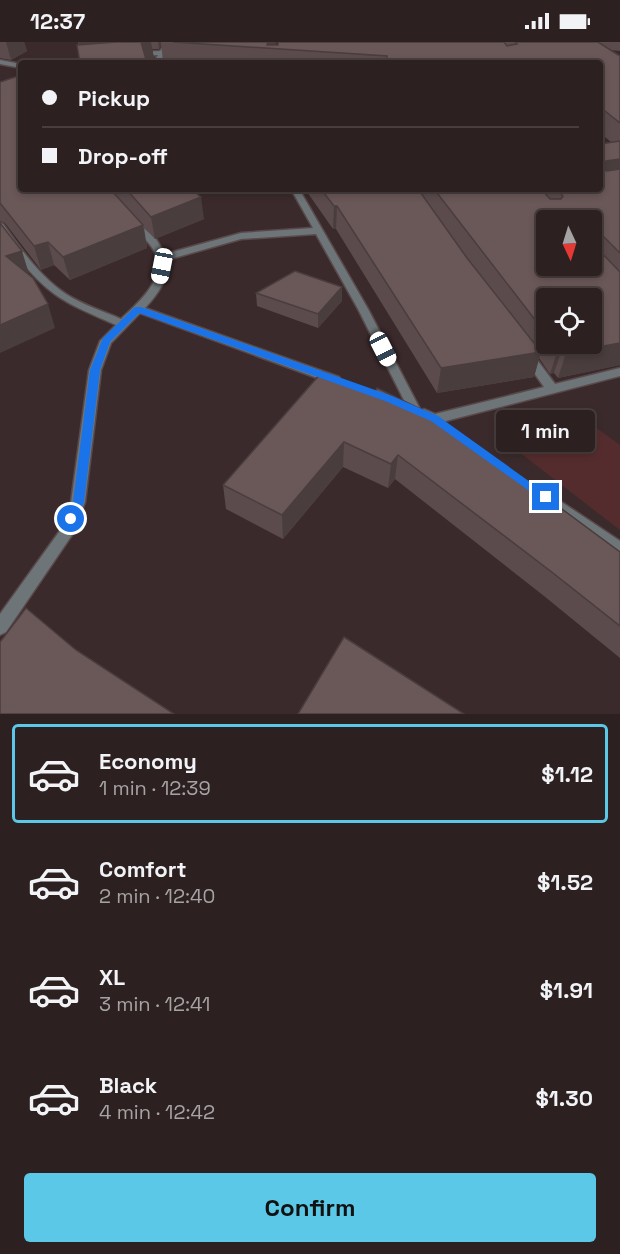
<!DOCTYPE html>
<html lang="en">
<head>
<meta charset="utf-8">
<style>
  :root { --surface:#2c2020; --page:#342829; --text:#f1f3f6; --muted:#a6a3a5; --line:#483e3e; --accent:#5ac8e6 }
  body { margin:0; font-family:"Space Grotesk",sans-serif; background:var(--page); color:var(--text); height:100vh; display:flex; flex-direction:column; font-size:22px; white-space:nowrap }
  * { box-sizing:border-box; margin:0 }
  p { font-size:20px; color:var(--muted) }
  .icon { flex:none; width:33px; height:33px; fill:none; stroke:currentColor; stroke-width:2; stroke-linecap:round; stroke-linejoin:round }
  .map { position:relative; height:672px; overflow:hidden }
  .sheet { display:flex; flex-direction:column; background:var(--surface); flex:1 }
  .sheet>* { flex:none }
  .top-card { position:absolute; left:18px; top:18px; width:585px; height:132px; border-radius:6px; box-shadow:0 3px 9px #0003,0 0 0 2px var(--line); display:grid; align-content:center; height:132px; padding:0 24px; background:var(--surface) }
  .needle { width:39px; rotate:176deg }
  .controls { position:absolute; left:536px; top:168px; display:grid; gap:12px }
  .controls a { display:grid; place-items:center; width:66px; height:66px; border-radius:6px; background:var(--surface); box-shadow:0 3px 9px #0003,0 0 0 2px var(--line); font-size:30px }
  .end { position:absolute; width:27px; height:27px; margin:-14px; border:8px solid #1a73e8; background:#fff; box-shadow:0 0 0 3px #fff }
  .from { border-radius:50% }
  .bubble { position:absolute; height:42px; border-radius:6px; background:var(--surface); box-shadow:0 3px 9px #0003,0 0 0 2px var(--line); font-size:20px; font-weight:600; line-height:42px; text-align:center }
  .car { position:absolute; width:18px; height:36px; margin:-18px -9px; border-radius:8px; box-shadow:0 0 4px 2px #0007; background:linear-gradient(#fff 24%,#345 0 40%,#fff 0 76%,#345 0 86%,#fff 0) }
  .top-card b { display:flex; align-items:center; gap:21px; height:57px; font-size:22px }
  .top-card b+b { border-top:2px solid var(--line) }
  .top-card i { width:15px; height:15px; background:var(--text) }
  ul { padding:10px 0 0; list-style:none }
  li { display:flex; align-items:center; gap:18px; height:99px; margin:0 12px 9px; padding:0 12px; border:3px solid transparent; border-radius:6px }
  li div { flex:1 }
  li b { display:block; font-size:22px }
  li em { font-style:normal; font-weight:600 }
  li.active { border-color:var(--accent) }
  li>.icon { width:54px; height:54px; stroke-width:1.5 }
  .primary-button { display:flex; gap:12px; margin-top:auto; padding:12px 24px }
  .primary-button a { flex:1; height:69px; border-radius:6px; background:var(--accent); color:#111; font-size:24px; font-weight:600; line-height:69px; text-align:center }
  .status { display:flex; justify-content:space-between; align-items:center; height:42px; padding:0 30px; background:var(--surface); direction:ltr }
  .status svg { height:16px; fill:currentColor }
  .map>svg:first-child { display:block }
  .green { fill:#552c2e }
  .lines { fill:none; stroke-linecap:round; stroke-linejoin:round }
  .minor-casing { stroke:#59494a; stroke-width:3 }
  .minor { fill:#6d7578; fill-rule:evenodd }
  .wall { fill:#5b4b4c; fill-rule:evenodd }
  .shaded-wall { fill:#4a3d3e }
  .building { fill:#6a5758; stroke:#4a3d3e; stroke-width:1.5; fill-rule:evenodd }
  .route { fill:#1a73e8 }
</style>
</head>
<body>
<div class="status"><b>12:37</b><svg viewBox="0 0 49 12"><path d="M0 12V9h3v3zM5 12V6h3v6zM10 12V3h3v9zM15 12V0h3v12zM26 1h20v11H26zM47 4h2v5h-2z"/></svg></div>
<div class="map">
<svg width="620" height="672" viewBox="0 0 620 672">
  <rect width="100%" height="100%" fill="#3b2a2b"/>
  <!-- green -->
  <path class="green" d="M574 370 620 403V488L519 410Z"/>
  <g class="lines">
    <!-- minor casing -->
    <g class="minor-casing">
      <g id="minor">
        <path d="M166 0H172L159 21H153L158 13 138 14 135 12 138 10 160 9Z"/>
        <path d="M94 15 97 17 96 18 68 21Z"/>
        <path d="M0 18 21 22V26L0 22Z"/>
        <path d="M291 147H299L368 267 420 367 418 370H410L358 267 316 192 241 197 167 218C169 237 158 252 145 266L339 335 341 338 335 342 331 341 140 271 111 301 101 328 85 460 72 493 6 590 0 593V572L59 490 71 460 89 328 100 299 116 283C66 261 47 254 14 210 7 200 0 193 0 181L3 182C21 207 40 235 66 252 83 263 103 269 121 277 139 260 168 236 154 209 149 199 138 191 131 184V180H137L156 197 165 212 241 191 313 186Z"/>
        <path d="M528 310 532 311 555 342 620 326V334L434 382 420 375 418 372 420 369 424 367 435 372 544 345 522 314Z"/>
        <path d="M542 447 620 499V513L537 457 535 453 537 449Z"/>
      </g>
    </g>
    <!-- minor -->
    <use href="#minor" class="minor"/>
  </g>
  <!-- wall -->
  <g class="wall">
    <path d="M0 0H24L27 9 11 18 0 16Z"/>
    <path d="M78 0H276L275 3H278V0H620V9L610 8 620 14V323L558 336 554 331 550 332 539 316 534 335 437 351 336 187H333L305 147H600V102L611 100 600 91V21H201L163 18 161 3 159 7H152L154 16 146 17 78 3ZM546 256 591 302H546Z"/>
    <path d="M0 40 21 147H191L204 177 155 197 144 185 147 206 70 238 54 223 41 228 5 181 0 179Z"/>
    <path d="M342 245V259L318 286 257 264 256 251Z"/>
    <path d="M322 330 620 510V616L544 554 395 437 388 446 343 425 283 497 226 467 223 443Z"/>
  </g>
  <!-- shaded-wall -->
  <g class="shaded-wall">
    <path d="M6 0H24L27 9 11 18Z"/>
    <path d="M78 0H110L112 10 81 16Z"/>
    <path d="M141 0H151L154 16 144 17Z"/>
    <path d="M158 0H161V3L159 7Z"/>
    <path d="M268 0H276L273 7 267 3Z"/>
    <path d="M620 117V137L600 128 602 123 606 119Z"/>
    <path d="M201 155 204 177 155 197 151 175Z"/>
    <path d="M334 164H337L336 187H333Z"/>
    <path d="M143 183 147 206 70 238 63 215Z"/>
    <path d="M48 200 54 223 41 228 34 204Z"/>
    <path d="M22 209 29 232 14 237 6 214Z"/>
    <path d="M342 245V259L318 286V272Z"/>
    <path d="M48 262 55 286 0 311V283Z"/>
    <path d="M620 301V323L558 336 566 311Z"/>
    <path d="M558 307H562L554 331 550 332Z"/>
    <path d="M541 310 534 335 437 351 441 326Z"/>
    <path d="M344 400 343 425 283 497 282 473Z"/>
    <path d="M398 413 395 437 388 446 391 422Z"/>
  </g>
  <!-- building -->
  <g class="building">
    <path d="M116 0H141L147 21H80L77 3Z"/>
    <path d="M173 0H268L267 3H278V0H504L507 4 517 2 515 0H598L620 14V81L600 65V21H387V14Z"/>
    <path d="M21 33V147H110L143 183 63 215 48 200 34 204 0 161V40Z"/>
    <path d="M620 99V117L606 119 602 123H600V102Z"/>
    <path d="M602 127 607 129 620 127V211L604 195 597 194 593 202 620 230V301L566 311 562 307H558L553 302H591V256H546V292L434 147H541L550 157H561L563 154 556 147H600V128ZM546 178H591V224H546Z"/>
    <path d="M126 147H191L201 155 151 175Z"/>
    <path d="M321 147H418L467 216 541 310 441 326 337 164H334Z"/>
    <path d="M0 181 22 209 6 214 33 236 48 262 0 283Z"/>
    <path d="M295 229 342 245 318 272 256 251Z"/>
    <path d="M322 330 375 350 377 346 439 376 620 510V584L553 531 398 413 391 422 344 400 282 473 223 443Z"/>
    <path d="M26 566 76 608 174 672H0V600Z"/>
    <path d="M344 595 464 672H298Z"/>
  </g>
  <!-- route -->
  <path class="route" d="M135 265H141L392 354 438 374 551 455 550 458H542L431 379 385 359 139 271 110 300 100 328 84 460 76 480H67L66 477 73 460 90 328 103 296Z"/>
</svg>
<div class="controls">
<a><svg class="needle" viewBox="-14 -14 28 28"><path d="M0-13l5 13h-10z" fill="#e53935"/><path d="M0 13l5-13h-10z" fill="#a6a3a5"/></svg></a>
<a><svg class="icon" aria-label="locate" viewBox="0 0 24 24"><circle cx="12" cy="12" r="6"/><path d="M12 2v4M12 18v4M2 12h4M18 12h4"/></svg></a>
</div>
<i class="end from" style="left:71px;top:477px"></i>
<i class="end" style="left:546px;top:455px"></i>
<div class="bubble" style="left:496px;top:368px;width:99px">1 min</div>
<i class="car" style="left:162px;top:224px;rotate:191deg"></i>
<i class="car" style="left:383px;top:307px;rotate:153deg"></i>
<div class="top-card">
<b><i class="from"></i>Pickup</b>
<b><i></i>Drop-off</b>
</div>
</div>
<section class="sheet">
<ul>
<li class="active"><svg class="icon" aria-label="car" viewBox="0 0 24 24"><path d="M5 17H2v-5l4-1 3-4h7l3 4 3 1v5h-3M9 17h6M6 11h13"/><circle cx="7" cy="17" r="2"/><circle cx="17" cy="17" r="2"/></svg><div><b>Economy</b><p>1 min · 12:39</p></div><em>$1.12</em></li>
<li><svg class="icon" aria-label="car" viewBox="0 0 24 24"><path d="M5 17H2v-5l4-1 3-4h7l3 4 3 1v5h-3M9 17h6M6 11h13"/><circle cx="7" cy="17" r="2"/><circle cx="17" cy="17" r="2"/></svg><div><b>Comfort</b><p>2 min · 12:40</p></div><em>$1.52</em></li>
<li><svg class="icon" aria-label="car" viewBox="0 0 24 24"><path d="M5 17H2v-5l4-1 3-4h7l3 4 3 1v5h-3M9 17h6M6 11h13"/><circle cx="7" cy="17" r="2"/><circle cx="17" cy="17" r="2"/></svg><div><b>XL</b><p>3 min · 12:41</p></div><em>$1.91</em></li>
<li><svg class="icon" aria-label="car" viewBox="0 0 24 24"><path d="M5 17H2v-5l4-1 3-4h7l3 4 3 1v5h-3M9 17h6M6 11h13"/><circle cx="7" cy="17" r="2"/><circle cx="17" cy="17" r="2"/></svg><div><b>Black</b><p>4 min · 12:42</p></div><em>$1.30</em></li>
</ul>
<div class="primary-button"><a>Confirm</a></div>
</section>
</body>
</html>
